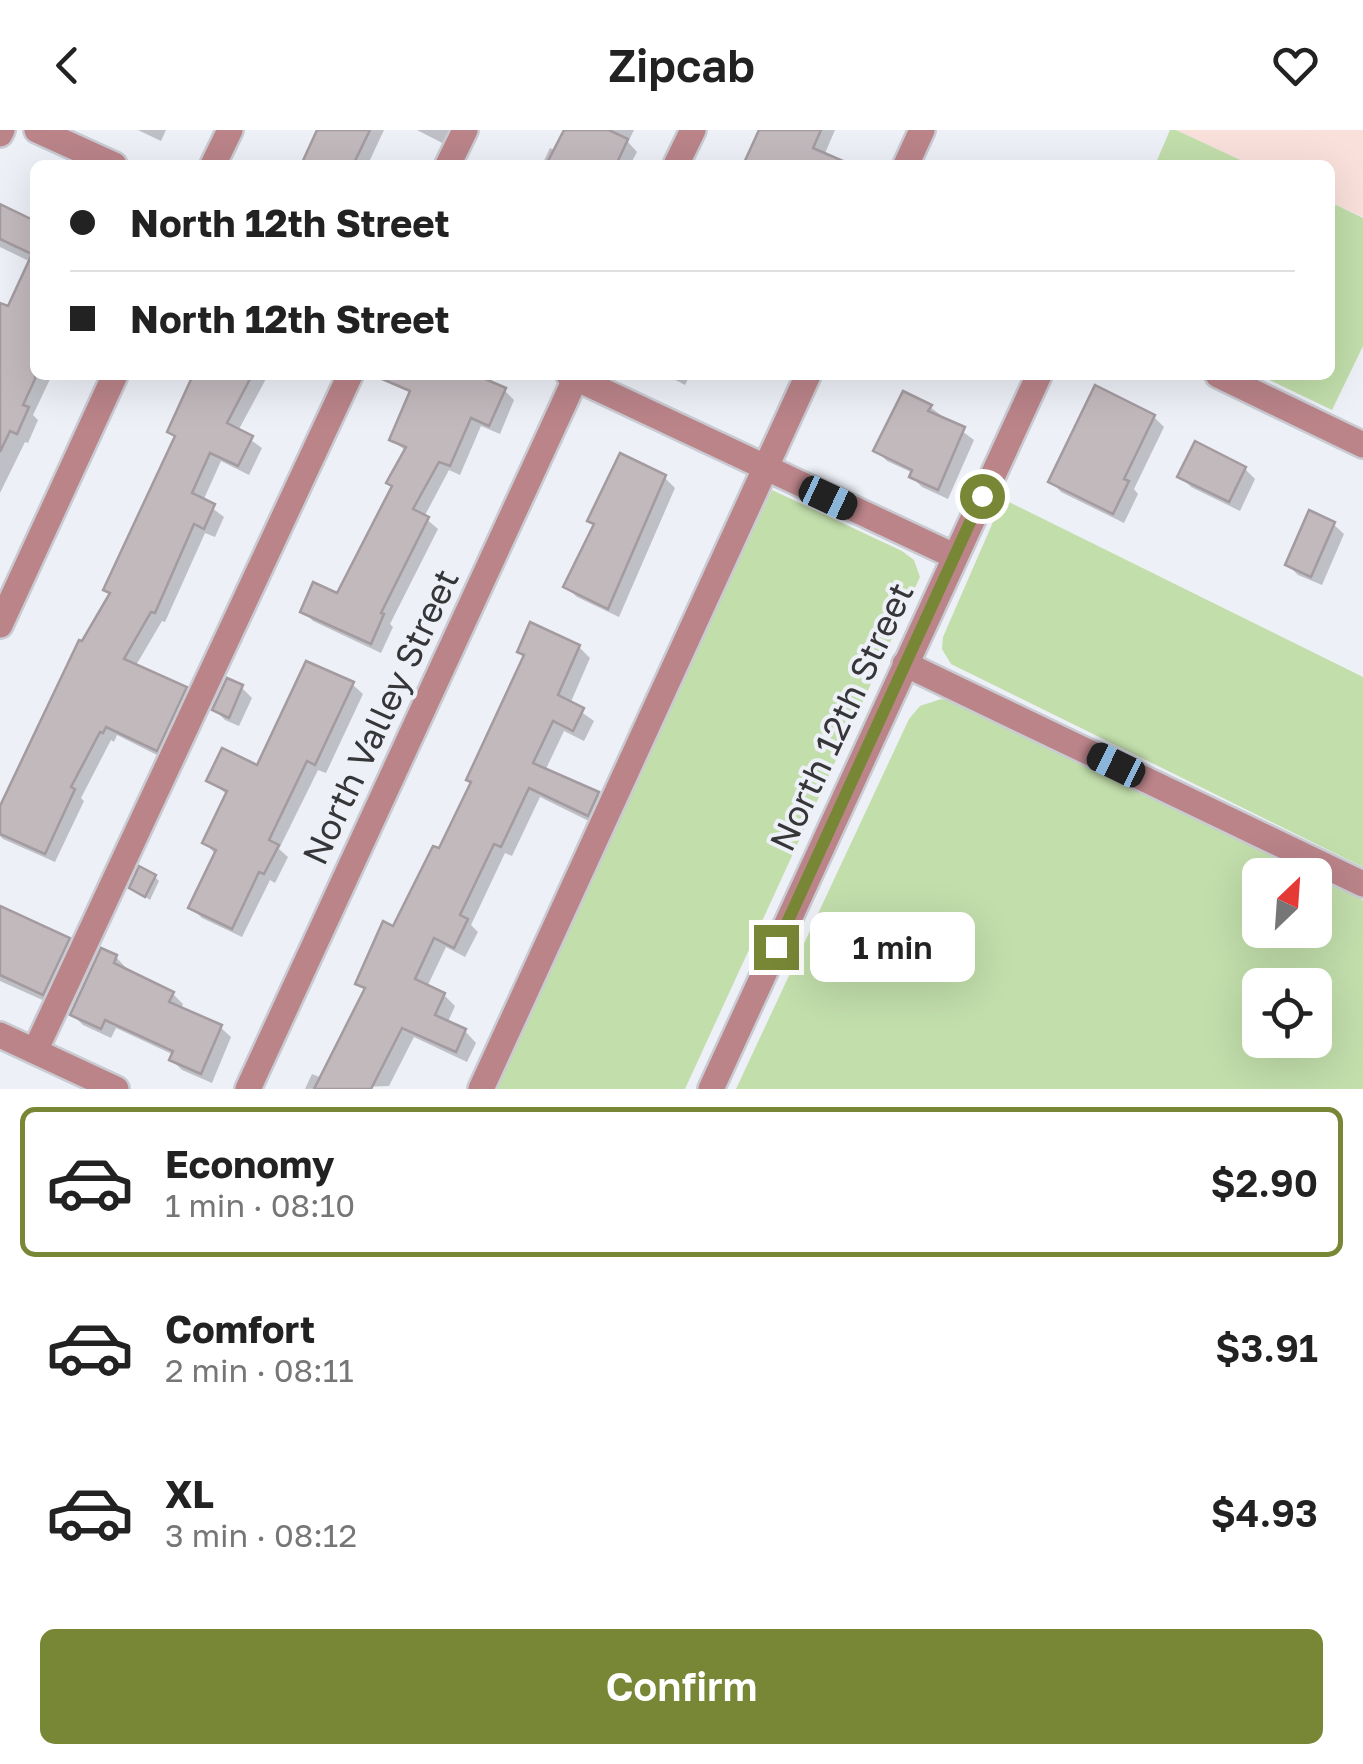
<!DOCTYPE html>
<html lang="en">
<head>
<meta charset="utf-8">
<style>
  :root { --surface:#fff; --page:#f2f2f2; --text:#222; --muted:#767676; --line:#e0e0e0; --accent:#788735 }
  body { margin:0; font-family:"Golos Text",sans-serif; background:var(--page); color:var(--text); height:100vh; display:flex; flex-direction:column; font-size:38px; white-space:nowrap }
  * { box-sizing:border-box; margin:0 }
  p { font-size:32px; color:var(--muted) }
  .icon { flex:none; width:55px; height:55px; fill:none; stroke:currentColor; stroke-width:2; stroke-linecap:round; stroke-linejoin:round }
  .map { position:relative; height:959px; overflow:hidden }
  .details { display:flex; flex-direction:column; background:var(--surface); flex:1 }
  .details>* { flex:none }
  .banner { position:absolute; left:30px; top:30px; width:1305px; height:220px; border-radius:15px; box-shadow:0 10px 40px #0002; display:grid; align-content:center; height:220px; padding:0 40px; background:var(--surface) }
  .needle { width:65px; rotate:25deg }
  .controls { position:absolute; left:1242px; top:728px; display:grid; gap:20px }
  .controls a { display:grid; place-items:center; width:90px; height:90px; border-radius:15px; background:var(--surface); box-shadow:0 10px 40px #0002; font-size:50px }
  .end { position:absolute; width:45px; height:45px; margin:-22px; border:12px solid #788735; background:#fff; box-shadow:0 0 0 5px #fff }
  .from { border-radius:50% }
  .bubble { position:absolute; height:70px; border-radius:15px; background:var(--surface); box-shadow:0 10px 40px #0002; font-size:32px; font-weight:600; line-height:70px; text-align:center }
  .car { position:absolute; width:30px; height:60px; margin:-30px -15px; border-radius:12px; box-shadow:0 0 8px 2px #0007; background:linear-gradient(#222 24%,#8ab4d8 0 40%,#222 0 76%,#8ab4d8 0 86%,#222 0) }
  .banner b { display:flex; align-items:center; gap:35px; height:95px; font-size:38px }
  .banner b+b { border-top:2px solid var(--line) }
  .banner i { width:25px; height:25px; background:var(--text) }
  ul { padding:18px 0 0; list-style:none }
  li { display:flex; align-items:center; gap:30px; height:150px; margin:0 20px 15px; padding:0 20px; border:5px solid transparent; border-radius:15px }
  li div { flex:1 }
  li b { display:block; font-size:38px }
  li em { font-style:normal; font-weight:600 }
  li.selected { border-color:var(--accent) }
  li>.icon { width:90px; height:90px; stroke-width:1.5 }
  .primary-button { display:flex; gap:20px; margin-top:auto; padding:20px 40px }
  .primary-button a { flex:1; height:115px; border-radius:15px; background:var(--accent); color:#fff; font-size:40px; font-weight:600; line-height:115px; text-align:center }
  header { display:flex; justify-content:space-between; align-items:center; height:130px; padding:0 40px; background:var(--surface); font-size:45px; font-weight:600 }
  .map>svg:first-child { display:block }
  .education { fill:#fae0db }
  .green { fill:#c2deab; fill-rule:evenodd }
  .shadow { fill:#0003 }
  .building { fill:#c2b9bd; stroke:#a39b9f; stroke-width:2.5 }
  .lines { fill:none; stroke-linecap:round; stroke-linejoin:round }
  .minor-casing { stroke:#c9cbd2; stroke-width:30 }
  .minor { stroke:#ba8489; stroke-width:25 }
  .route { stroke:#788735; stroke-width:12 }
  .labels { text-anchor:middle; stroke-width:8; stroke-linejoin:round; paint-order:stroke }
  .street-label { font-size:35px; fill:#363639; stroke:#eef0f8 }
</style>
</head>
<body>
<header><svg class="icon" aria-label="back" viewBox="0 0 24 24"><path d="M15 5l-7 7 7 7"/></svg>Zipcab<svg class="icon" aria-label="heart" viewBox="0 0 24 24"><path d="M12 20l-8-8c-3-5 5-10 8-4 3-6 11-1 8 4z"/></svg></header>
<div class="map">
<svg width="1363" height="959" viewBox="0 0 1363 959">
  <rect width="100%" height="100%" fill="#eef0f8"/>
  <!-- education -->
  <path class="education" d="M1176 0H1363V87L1330 72V35H1251Z"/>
  <!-- green -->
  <g class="green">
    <path d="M1170 0H1176L1251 35H1155Z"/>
    <path d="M1330 72 1363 88V216L1332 280 1259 245H1330Z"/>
    <path d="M772 360 902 421 914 430 920 447 685 959H491Z"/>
    <path d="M1003 369 1363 547V737L951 534 942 519 943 507Z"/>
    <path d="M941 569 967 574 1312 745H1260V800H1315V746L1363 770V959H736L909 589 920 576ZM1260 855H1315V910H1260Z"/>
  </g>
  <!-- shadow -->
  <g class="shadow">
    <path d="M138 0H166L161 11Z"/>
    <path d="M320 0H384L369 32 372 35H305Z"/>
    <path d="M417 0H458L450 17Z"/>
    <path d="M567 0H634L628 12 637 22 630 35H542L550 18 556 21Z"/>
    <path d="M762 0H835L823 28 827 35H746Z"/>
    <path d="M0 77 35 94V245H52L33 285 38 290 28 313 25 312 0 363V181L10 178 31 132 0 117Z"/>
    <path d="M197 245H268L238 301 262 318 249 345 221 331 203 371 224 387 215 407 205 403 165 492 162 491 135 537 185 559 195 570 167 630 117 605 114 612 111 610 81 668 84 671 55 732 3 709 0 706V683L83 515 112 465 106 460 177 308Z"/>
    <path d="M425 245H470L504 260 514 270 500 304 481 296 460 345 449 340 424 387 438 399 390 494 393 497 381 523 313 491 303 481 339 466 394 358 406 321 392 310Z"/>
    <path d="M666 245H690L685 255Z"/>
    <path d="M930 277 974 310 948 369 922 357 912 347 913 343 887 331 876 320Z"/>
    <path d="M1154 287 1164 297 1134 359 1138 364 1124 393 1061 362 1051 351Z"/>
    <path d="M1245 339 1255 349 1240 381 1191 357 1180 346Z"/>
    <path d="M664 347 675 358 619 487 577 467 566 457 595 396 590 390Z"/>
    <path d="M1333 394 1344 404 1322 455 1298 445 1288 435Z"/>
    <path d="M579 517 590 528 570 574 594 591 584 611 564 601 545 641 598 664 609 675 599 696 540 667 512 726 505 723 471 795 478 802 465 827 446 817 427 857 444 865 455 876 447 894 465 901 476 913 467 932 414 907 389 956 305 959 312 944 322 948 366 861 358 853 440 722 473 653 525 527 520 522Z"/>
    <path d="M352 554 363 564 326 643 318 640 279 719 288 727 275 753 270 750 242 807 202 788 191 777 216 725 205 713 228 665 209 651 258 638Z"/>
    <path d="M241 557 252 568 239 596 225 590 215 580Z"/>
    <path d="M155 747 159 751 150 770 132 758Z"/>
    <path d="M0 779 69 810 81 822 56 876 0 851Z"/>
    <path d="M116 827 126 838 125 841 173 864 183 874 181 879 220 897 231 907 212 953 182 940 172 930 174 925 116 898 111 908 83 895 73 885Z"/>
  </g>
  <!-- building -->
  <g class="building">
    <path d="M317 0H370L353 35H301Z"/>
    <path d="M564 0H609L628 9 616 35H546Z"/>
    <path d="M759 0H821L813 18 852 35H743Z"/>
    <path d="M0 74 35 91V249L23 275 29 277 17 304 10 301 0 322V173L8 176 32 124 0 109Z"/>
    <path d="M193 245H252L227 293 253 306 238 336 210 323 192 363 215 374 204 399 194 394 155 483 151 482 124 529 187 557 157 621 106 597 103 603 100 602 71 657 75 659 45 724 0 704V676L79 510 82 511 110 463 103 460 175 306 167 302Z"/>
    <path d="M373 245H476L506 258 489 296 471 288 450 336 439 332 413 379 429 387 381 483 384 484 371 514 300 482 313 452 337 463 392 356 386 353 406 317 389 310 410 261Z"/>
    <path d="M1095 255 1155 285 1124 349 1129 351 1113 384 1048 352Z"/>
    <path d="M903 261 932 275 928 281 965 297 938 360 909 347 912 340 873 321Z"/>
    <path d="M1195 311 1246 337 1229 372 1177 347Z"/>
    <path d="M620 323 666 345 608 479 563 457 594 394 587 391Z"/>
    <path d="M1309 380 1335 392 1311 447 1285 435Z"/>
    <path d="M530 492 580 515 558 565 584 578 573 601 553 591 533 633 599 662 588 686 529 658 501 717 494 714 460 785 468 789 454 818 434 808 415 849 445 863 435 885 466 899 456 922 402 898 371 959H314L365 858 355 854 383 791 393 796 433 716 439 718 471 652 466 650 524 525 517 522Z"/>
    <path d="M306 531 354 552 315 635 307 631 269 710 279 715 264 744 259 742 232 799 188 778 216 720 202 713 227 661 206 651 222 618 257 635Z"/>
    <path d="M227 548 243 555 229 588 212 580Z"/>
    <path d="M139 736 156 745 145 767 129 758Z"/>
    <path d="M0 776 70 808 43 865 0 845Z"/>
    <path d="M101 818 117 825 114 833 174 862 169 872 222 895 201 944 169 930 173 921 105 890 101 899 70 885Z"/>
  </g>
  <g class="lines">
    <!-- minor casing -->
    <g class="minor-casing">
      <g id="minor">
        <path d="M37 0 114 35"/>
        <path d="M0 4 2 0"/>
        <path d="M213 35 230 0"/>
        <path d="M448 35 465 0"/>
        <path d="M676 35 693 0"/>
        <path d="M906 35 922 0"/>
        <path d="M569 245 954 426"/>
        <path d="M1218 245 1363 315"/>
        <path d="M0 495 115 245"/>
        <path d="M905 534 1363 754"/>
        <path d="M0 905 116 959"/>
        <path d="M35 921 350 245"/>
        <path d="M248 959 577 245"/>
        <path d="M481 959 808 245"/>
        <path d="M711 959 1039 245"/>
      </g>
    </g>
    <!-- minor -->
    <use href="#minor" class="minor"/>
  </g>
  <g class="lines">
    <!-- route -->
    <path class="route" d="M776 817 982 366"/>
  </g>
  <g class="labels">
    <!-- street labels -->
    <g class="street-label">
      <text transform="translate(381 587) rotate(-65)" y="12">North Valley Street</text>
      <text transform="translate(842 587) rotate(-65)" y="12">North 12th Street</text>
    </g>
  </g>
</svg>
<div class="controls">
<a><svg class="needle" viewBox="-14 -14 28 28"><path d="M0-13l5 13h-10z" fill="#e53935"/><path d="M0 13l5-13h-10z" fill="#767676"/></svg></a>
<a><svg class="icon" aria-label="locate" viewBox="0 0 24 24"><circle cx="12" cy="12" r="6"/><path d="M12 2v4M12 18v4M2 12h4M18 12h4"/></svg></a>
</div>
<i class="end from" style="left:982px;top:366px"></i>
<i class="end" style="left:776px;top:817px"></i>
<div class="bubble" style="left:810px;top:782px;width:165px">1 min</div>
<i class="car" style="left:828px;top:368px;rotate:115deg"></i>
<i class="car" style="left:1116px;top:635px;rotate:296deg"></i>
<div class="banner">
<b><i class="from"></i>North 12th Street</b>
<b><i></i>North 12th Street</b>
</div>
</div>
<section class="details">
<ul>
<li class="selected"><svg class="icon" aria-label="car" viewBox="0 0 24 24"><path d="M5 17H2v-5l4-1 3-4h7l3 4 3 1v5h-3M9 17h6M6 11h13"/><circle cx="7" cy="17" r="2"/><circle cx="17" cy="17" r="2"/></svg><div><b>Economy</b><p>1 min · 08:10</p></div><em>$2.90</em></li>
<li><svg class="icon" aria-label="car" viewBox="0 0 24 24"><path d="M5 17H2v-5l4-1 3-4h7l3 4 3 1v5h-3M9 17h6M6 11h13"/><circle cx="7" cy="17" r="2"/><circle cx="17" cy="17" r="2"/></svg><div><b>Comfort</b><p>2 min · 08:11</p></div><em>$3.91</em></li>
<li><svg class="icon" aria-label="car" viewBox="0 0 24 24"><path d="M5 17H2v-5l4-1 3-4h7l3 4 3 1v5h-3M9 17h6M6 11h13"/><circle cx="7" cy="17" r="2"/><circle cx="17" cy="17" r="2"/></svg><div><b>XL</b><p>3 min · 08:12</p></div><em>$4.93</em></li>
</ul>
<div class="primary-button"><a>Confirm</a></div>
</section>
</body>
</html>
